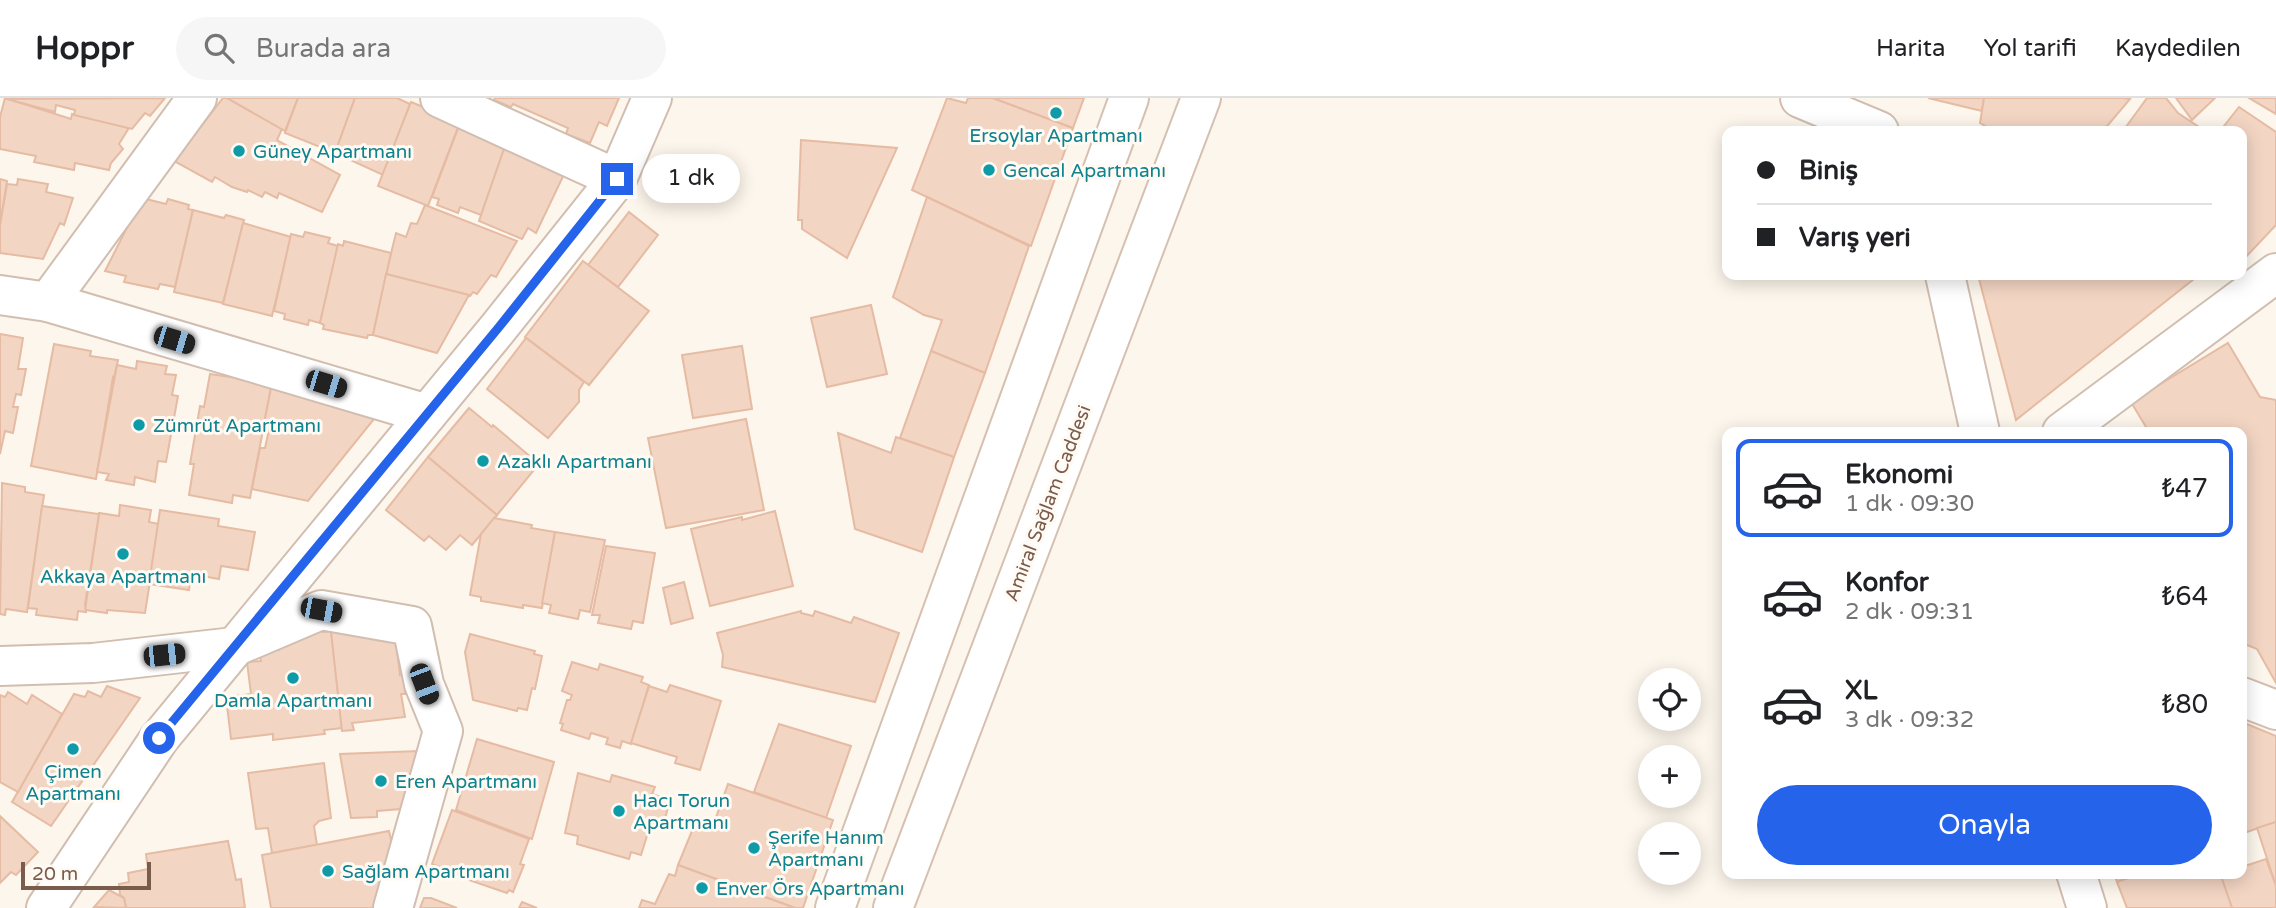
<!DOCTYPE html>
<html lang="tr">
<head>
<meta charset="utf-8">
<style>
  :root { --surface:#fff; --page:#f6f6f6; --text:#202124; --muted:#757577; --line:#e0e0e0; --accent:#2563eb }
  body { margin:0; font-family:"Varela Round",sans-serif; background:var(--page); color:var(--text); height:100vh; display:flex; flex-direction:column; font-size:26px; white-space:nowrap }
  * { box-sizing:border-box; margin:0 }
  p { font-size:23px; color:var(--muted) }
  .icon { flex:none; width:38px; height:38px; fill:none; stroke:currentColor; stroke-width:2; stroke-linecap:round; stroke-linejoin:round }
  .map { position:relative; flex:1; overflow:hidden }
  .side { position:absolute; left:1722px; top:329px; width:525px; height:452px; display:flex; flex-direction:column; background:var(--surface); border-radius:14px; box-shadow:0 4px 18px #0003 }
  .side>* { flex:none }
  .top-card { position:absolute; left:1722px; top:28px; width:525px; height:154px; border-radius:14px; box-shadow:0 4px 18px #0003; display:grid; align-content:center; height:154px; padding:0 35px; background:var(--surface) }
  .buttons { position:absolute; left:1638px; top:570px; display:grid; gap:14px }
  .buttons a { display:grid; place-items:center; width:63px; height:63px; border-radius:50%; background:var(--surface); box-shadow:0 4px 18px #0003; font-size:35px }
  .scale { position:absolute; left:21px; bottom:18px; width:130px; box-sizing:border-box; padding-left:7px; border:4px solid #7a5c4d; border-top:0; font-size:19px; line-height:24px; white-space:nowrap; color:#7a5c4d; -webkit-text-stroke:5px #fffaf3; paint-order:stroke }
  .end { position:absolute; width:32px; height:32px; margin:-16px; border:9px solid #2563eb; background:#fff; box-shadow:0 0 0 4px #fff }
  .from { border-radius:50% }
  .bubble { position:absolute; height:49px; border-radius:24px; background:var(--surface); box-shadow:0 4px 18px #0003; font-size:23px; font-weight:600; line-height:49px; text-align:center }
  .car { position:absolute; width:21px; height:42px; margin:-21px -10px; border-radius:9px; box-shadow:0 0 5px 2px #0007; background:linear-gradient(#222 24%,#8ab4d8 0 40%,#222 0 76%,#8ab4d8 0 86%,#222 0) }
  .top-card b { display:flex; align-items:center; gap:24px; height:66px; font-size:26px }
  .top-card b+b { border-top:2px solid var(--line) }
  .top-card i { width:18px; height:18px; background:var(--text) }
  ul { padding:12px 0 0; list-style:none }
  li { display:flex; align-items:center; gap:21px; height:98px; margin:0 14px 10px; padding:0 21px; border:4px solid transparent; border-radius:14px }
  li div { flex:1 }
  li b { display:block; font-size:26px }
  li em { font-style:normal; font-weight:600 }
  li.current { border-color:var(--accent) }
  li>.icon { width:63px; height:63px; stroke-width:1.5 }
  .primary-button { display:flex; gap:14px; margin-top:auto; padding:14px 35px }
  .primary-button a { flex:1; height:80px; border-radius:42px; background:var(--accent); color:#fff; font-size:28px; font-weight:600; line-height:80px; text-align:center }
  header { display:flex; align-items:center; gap:42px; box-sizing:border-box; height:98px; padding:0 35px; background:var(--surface); border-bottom:2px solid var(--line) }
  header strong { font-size:33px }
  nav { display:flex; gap:38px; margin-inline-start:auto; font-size:24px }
  .search { width:490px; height:63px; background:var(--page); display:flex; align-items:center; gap:18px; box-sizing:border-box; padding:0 24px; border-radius:38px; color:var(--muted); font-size:26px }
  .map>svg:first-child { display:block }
  .building { fill:#f3d5c3; stroke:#e6bba3; stroke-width:2 }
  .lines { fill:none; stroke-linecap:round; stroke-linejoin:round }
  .minor-casing { stroke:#d1beb0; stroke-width:42 }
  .secondary-casing { stroke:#d6c0b0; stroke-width:42 }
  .minor { stroke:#fff; stroke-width:38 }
  .secondary { stroke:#fff; stroke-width:38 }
  .route { stroke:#2563eb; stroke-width:9 }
  .culture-dot { fill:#0f9aa8; stroke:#fffaf3; stroke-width:2.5 }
  .labels { text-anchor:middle; stroke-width:6; stroke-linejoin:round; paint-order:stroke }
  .culture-label { font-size:19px; fill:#0d838f; stroke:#fffaf3; text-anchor:start }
  .street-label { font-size:19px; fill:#7a5c4d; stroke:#fffaf3 }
</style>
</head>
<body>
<header>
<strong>Hoppr</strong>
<div class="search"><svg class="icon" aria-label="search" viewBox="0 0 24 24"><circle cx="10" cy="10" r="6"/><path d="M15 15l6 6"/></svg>Burada ara</div>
<nav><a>Harita</a><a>Yol tarifi</a><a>Kaydedilen</a></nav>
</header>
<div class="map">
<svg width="2276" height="810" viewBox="0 0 2276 810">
  <rect width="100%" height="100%" fill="#fdf6ec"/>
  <!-- building -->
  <g class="building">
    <path d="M5 0 71 21 72 16 129 30 119 46 123 51 111 65 109 72 75 65 74 72 34 64 36 58 0 51V19Z"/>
    <path d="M165 0 150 18 145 15 132 31 74 17 75 12 56 7 55 14 7 1Z"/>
    <path d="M223 0H227L282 31 277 42 340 77 322 114 279 95 277 100 265 94 262 99 248 92 247 94 232 89 215 79 212 84 174 63Z"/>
    <path d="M227 0H298L285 33Z"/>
    <path d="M298 0H355L335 55 285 35Z"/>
    <path d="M355 0H397L410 6 383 77 335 55Z"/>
    <path d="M495 0H619L607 28 599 24 590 45 566 36 568 30 513 6 511 9 494 2Z"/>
    <path d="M947 0 966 5 968 0H993L1073 30 1031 148 912 92Z"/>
    <path d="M993 0H1084L1073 30Z"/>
    <path d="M1928 0H1984L1982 13Z"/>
    <path d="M1984 0H2123L2130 1 2103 33H1994L1980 25Z"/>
    <path d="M2147 0H2166L2178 15 2205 33H2123Z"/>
    <path d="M2176 0H2215L2192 22Z"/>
    <path d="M2249 0H2276V16Z"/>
    <path d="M411 4 460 24 428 108 378 88Z"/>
    <path d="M2239 9 2276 34V127L2242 163V33H2220Z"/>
    <path d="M459 28 506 46 481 117 460 109 458 115 437 107 439 101 432 99Z"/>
    <path d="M801 42 897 50 847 160 802 131V122H798Z"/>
    <path d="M505 48 569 66 536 135 528 130 522 141 479 123Z"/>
    <path d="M0 81 7 83 0 127Z"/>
    <path d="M18 81 48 86 46 94 73 100 64 127 60 125 43 161 0 155V127L7 86 17 87Z"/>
    <path d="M927 99 1029 148 985 275 931 253 942 222 924 217 893 199Z"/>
    <path d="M142 100 166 106 168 101 189 107 188 111 193 112 175 189 160 186 158 191 124 184 126 178 105 173Z"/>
    <path d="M425 107 517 143 496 179 491 177 477 196 473 194 470 198 386 176 396 135 406 139 411 125 417 126Z"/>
    <path d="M193 112 224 120 226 117 244 122 223 205 174 194Z"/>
    <path d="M629 114 658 137 618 189 588 167Z"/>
    <path d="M243 125 291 139 272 218 223 206Z"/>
    <path d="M305 134 330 140 328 145 338 148 320 225 309 222 308 227 284 221 285 216 274 213 291 136 303 139Z"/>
    <path d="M344 143 391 155 373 237H368L367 240 323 231 324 227 320 225 338 146 343 148Z"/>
    <path d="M583 163 649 213 589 287 525 239Z"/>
    <path d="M386 176 469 197 437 255 373 237Z"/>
    <path d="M1978 177H2199L2016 322Z"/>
    <path d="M871 207 887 276 827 289 811 220Z"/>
    <path d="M0 236 23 240 18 271H26L21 297 16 296 13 309H18L13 335 5 333 0 356Z"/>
    <path d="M526 240 584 284 579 292V304L548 340 487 291Z"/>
    <path d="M2228 245 2260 299 2276 302V585L2257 551 2242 545V334H2149L2131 304Z"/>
    <path d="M54 246 91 253 90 258 118 262 114 280 113 279 96 381 31 368Z"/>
    <path d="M742 248 752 311 693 320 682 257Z"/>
    <path d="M931 253 985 275 954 359 900 340Z"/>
    <path d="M137 263 167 268 165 276 176 277 172 297 178 298 166 364 158 363 155 384 135 379 134 387 106 382 109 376 97 374 117 267 136 271Z"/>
    <path d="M210 276 272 285 250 400 233 397 232 405 189 397 194 366H190L200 308 204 309Z"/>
    <path d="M272 285 378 316 308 403 252 391 260 350H265L269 332 263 330Z"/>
    <path d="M469 310 492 329 493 327 539 366 497 417 428 359Z"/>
    <path d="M746 321 764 412 666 430 648 340Z"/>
    <path d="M838 335 891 355 896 339 954 359 922 454 855 431Z"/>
    <path d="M428 359 497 417 472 447 460 437 446 452 429 438 424 443 386 412Z"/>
    <path d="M2 385 25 389V394L44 397 27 514 6 511 5 517 0 516Z"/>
    <path d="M120 407 151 412 149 424 159 426 145 515 107 512V515L85 512 99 415 119 418Z"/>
    <path d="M42 408 99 416 85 507 86 514 78 513 77 522 36 517 37 511 28 510Z"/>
    <path d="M160 412 219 421 218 428 255 434 248 472 221 468 219 481 191 476 189 492 149 486Z"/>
    <path d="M775 413 793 488 710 508 691 431 742 419V422Z"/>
    <path d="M494 420 532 427 531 430 555 434 542 510 523 507V510L481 503V499L470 497 481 436Z"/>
    <path d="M555 434 605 442 590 514 580 512 578 521 549 515 551 507 542 505Z"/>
    <path d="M606 448 655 455 643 525 633 523 631 531 598 525 600 517H592Z"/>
    <path d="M684 484 693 520 671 526 663 490Z"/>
    <path d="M801 513V515L813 518 815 513 851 525 854 519 899 535 875 604 722 569 723 557 717 535Z"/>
    <path d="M322 529 323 534 331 533 342 630 324 632 325 636 273 642V636L231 641 226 599 251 596 247 564 261 563 259 553 279 552 278 538Z"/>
    <path d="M331 533 396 544 400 577 404 576 405 596H401L405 619 352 625 354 632 342 633Z"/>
    <path d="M470 536 535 553 534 556 542 558 535 591 532 590 527 612 518 610 517 613 473 602 465 554Z"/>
    <path d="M572 564 598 572 600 566 643 579 641 584 649 587 631 646 622 643 620 650 606 646 608 640 591 635 589 641 561 632 563 626 560 625 567 602H570L572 597 562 593Z"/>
    <path d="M670 587 721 603 700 672 675 665 677 659 631 645 649 588 667 594Z"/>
    <path d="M107 588 140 600 51 728 12 704 74 596 85 599 88 593 101 599Z"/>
    <path d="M8 594 27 606 32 597 62 616 18 694 0 684V597L5 599Z"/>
    <path d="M2242 624 2276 638V724L2244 735 2242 733Z"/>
    <path d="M779 626 851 648 826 720 754 694Z"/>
    <path d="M477 641 554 664 532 741 456 712Z"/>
    <path d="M419 653 414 710 377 713V719L351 720 340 656Z"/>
    <path d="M324 665 331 720 319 723 314 728 317 747 272 755 268 730 256 731 248 675Z"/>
    <path d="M578 675 610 684 612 677 655 689 652 696 670 702 663 728 651 725 641 757 631 754 629 761 577 746 578 738 565 735Z"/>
    <path d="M728 686 833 722 803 810H795L678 767 694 728 711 733Z"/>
    <path d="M452 712 529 741 520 766 524 767 513 794 509 792 507 795 463 780 464 778 432 766Z"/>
    <path d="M0 718 38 754 16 777 11 774 0 785Z"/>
    <path d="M2276 724V788L2257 730Z"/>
    <path d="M389 733 398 771 380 810H271L262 757Z"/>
    <path d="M228 743 236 782 241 781 245 810H126L124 800 120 797 119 786 129 784 128 775 148 771 146 756Z"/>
    <path d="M2266 761 2276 788V810H2232L2220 777 2242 775V769Z"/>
    <path d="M678 767 795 810H639L642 802 655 806 669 776 675 778Z"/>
    <path d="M2114 775H2142L2117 784Z"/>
    <path d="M2142 775H2220L2232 810H2127L2117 784Z"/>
    <path d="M109 792 124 800 126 810 94 809Z"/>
    <path d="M424 800H431L457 810H420Z"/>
    <path d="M522 804 537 810H519Z"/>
  </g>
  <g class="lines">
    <!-- minor casing -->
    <g class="minor-casing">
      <g id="minor">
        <path d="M440 0 617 81"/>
        <path d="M1800 0 1879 33"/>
        <path d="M1945 177 1980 334"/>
        <path d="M0 197 48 204 427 316"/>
        <path d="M48 204 197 0"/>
        <path d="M2062 334 2276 175"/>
        <path d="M0 568 93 565 234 549 321 512 412 528 424 586 443 633 393 810"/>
        <path d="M2242 599 2276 612"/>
        <path d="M2076 775 2087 810"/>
        <path d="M46 810 159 641 499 229 617 81 652 0"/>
      </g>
    </g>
    <!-- secondary casing -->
    <g class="secondary-casing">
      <g id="secondary">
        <path d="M835 810 1129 0"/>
        <path d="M893 810 1201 0"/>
      </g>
    </g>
    <!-- minor -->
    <use href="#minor" class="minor"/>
    <!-- secondary -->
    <use href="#secondary" class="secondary"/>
  </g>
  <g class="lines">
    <!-- route -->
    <path class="route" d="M159 640 499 229 617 81"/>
  </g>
  <!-- markers -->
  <g class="culture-dot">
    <circle cx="1056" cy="15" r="7"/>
    <circle cx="239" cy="53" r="7"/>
    <circle cx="989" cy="72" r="7"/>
    <circle cx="139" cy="327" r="7"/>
    <circle cx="483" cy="363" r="7"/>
    <circle cx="123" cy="456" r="7"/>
    <circle cx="293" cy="580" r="7"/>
    <circle cx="73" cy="651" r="7"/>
    <circle cx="381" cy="683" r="7"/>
    <circle cx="619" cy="713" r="7"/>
    <circle cx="754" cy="750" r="7"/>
    <circle cx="328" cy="773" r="7"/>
    <circle cx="702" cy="790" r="7"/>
  </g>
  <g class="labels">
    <!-- culture labels -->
    <g class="culture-label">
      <text x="1056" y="44" text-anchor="middle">Ersoylar Apartmanı</text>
      <text x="253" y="60">Güney Apartmanı</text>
      <text x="1003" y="79">Gencal Apartmanı</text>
      <text x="153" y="334">Zümrüt Apartmanı</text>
      <text x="497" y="370">Azaklı Apartmanı</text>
      <text x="123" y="485" text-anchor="middle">Akkaya Apartmanı</text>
      <text x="293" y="609" text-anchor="middle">Damla Apartmanı</text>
      <text x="73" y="680" text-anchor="middle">Çimen<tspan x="73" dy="22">Apartmanı</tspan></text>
      <text x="395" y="690">Eren Apartmanı</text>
      <text x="633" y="709">Hacı Torun<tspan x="633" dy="22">Apartmanı</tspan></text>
      <text x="768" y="746">Şerife Hanım<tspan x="768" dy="22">Apartmanı</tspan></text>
      <text x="342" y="780">Sağlam Apartmanı</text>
      <text x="716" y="797">Enver Örs Apartmanı</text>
    </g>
    <!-- street labels -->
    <g class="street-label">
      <text transform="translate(1047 405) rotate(-69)" y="7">Amiral Sağlam Caddesi</text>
    </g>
  </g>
</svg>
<div class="buttons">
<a><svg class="icon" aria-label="locate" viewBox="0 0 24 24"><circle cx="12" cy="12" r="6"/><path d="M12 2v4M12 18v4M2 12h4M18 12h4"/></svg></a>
<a>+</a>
<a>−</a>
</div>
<div class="scale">20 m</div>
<i class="end from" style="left:159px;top:640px"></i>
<i class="end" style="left:617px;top:81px"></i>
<div class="bubble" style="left:642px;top:56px;width:98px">1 dk</div>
<i class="car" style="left:174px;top:242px;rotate:107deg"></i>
<i class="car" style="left:326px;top:286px;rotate:107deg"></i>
<i class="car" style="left:321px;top:512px;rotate:101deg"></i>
<i class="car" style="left:164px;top:557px;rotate:84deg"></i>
<i class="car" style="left:424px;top:586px;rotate:159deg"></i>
<div class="top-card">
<b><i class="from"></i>Biniş</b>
<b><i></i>Varış yeri</b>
</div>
<section class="side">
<ul>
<li class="current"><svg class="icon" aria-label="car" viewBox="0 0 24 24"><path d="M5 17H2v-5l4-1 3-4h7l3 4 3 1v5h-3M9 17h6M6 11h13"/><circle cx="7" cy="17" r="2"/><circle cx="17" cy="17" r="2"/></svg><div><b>Ekonomi</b><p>1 dk · 09:30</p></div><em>₺47</em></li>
<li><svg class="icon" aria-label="car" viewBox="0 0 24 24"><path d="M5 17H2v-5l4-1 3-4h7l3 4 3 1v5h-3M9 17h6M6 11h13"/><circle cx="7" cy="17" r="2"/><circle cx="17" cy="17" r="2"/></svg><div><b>Konfor</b><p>2 dk · 09:31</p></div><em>₺64</em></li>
<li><svg class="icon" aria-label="car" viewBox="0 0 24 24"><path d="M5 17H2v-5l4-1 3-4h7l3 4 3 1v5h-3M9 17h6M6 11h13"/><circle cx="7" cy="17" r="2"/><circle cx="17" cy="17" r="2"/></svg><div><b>XL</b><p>3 dk · 09:32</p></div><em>₺80</em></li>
</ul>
<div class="primary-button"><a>Onayla</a></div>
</section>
</div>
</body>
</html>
